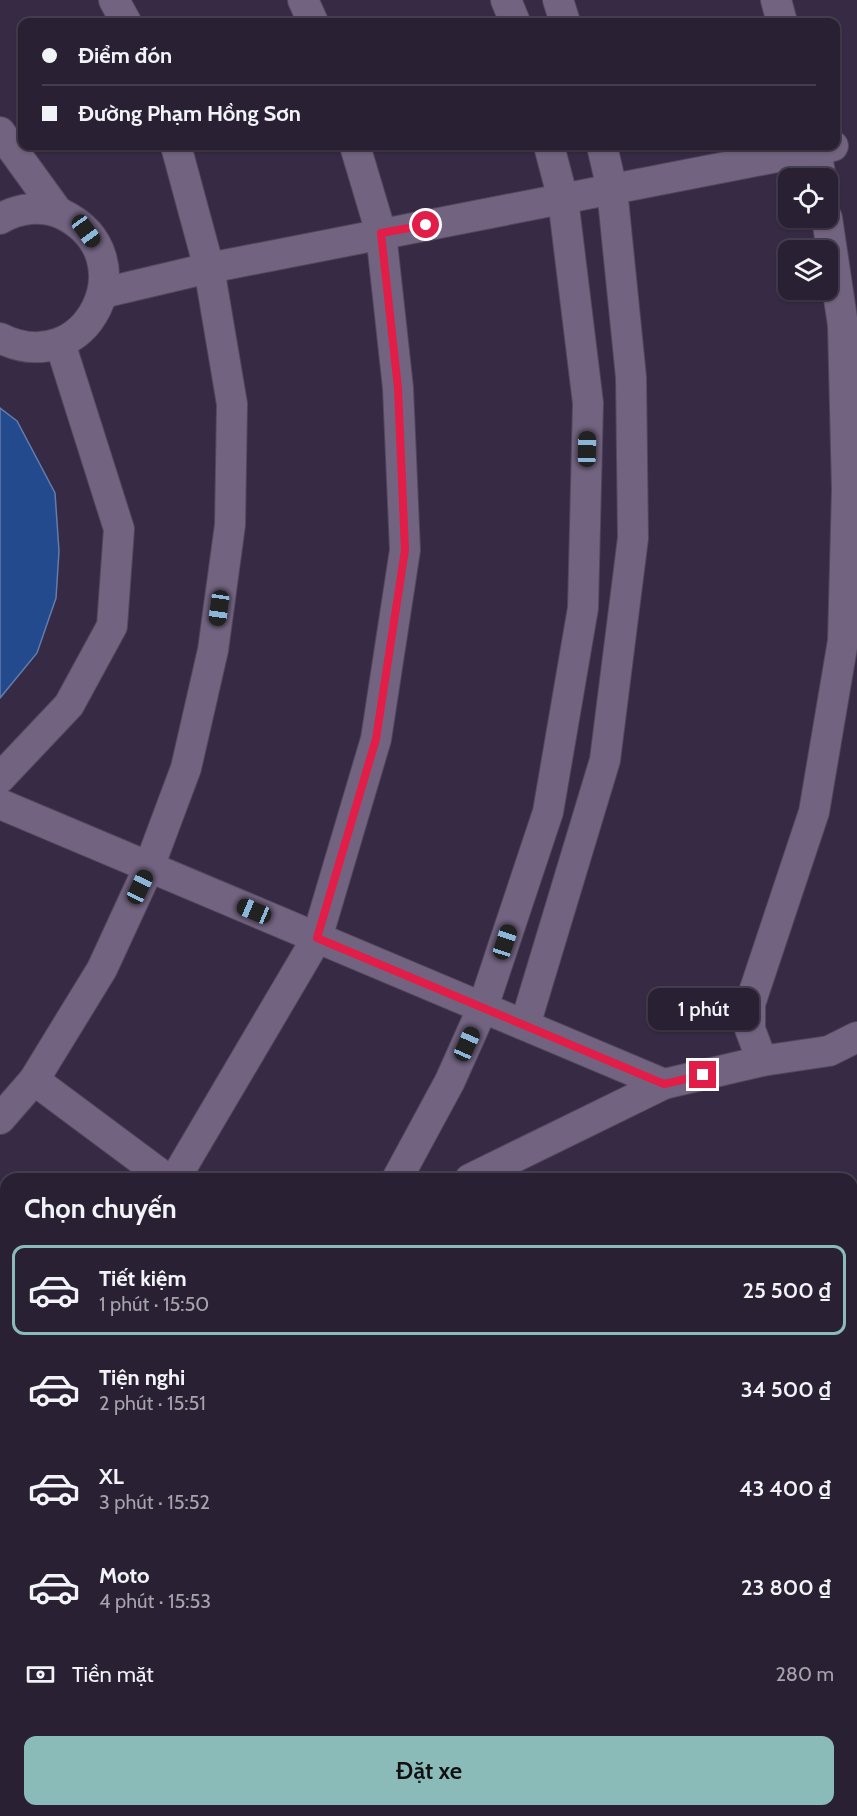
<!DOCTYPE html>
<html lang="vi">
<head>
<meta charset="utf-8">
<style>
  :root { --surface:#292033; --page:#31283b; --text:#f1f3f6; --muted:#a5a3ac; --line:#453e4e; --accent:#8bbbb9 }
  body { margin:0; font-family:Cabin,sans-serif; background:var(--page); color:var(--text); height:100vh; display:flex; flex-direction:column; font-size:22px; white-space:nowrap }
  * { box-sizing:border-box; margin:0 }
  p { font-size:20px; color:var(--muted) }
  .icon { flex:none; width:33px; height:33px; fill:none; stroke:currentColor; stroke-width:2; stroke-linecap:round; stroke-linejoin:round }
  .map { position:relative; flex:1; overflow:hidden }
  .sheet { position:absolute; left:0px; top:1173px; width:858px; height:644px; display:flex; flex-direction:column; background:var(--surface); border-radius:18px 18px 0 0; box-shadow:0 2px 4px #0004,0 0 0 2px var(--line) }
  .sheet>* { flex:none }
  .top-card { position:absolute; left:18px; top:18px; width:822px; height:132px; border-radius:12px; box-shadow:0 2px 4px #0004,0 0 0 2px var(--line); display:grid; align-content:center; height:132px; padding:0 24px; background:var(--surface) }
  .controls { position:absolute; left:778px; top:168px; display:grid; gap:12px }
  .controls a { display:grid; place-items:center; width:60px; height:60px; border-radius:12px; background:var(--surface); box-shadow:0 2px 4px #0004,0 0 0 2px var(--line); font-size:30px }
  .end { position:absolute; width:27px; height:27px; margin:-14px; border:8px solid #e11d48; background:#fff; box-shadow:0 0 0 3px #fff }
  .from { border-radius:50% }
  .bubble { position:absolute; height:42px; border-radius:12px; background:var(--surface); box-shadow:0 2px 4px #0004,0 0 0 2px var(--line); font-size:20px; font-weight:600; line-height:42px; text-align:center }
  .car { position:absolute; width:18px; height:36px; margin:-18px -9px; border-radius:8px; box-shadow:0 0 4px 2px #0007; background:linear-gradient(#222 24%,#8ab4d8 0 40%,#222 0 76%,#8ab4d8 0 86%,#222 0) }
  .top-card b { display:flex; align-items:center; gap:21px; height:57px; font-size:22px }
  .top-card b+b { border-top:2px solid var(--line) }
  .top-card i { width:15px; height:15px; background:var(--text) }
  ul { padding:0; list-style:none }
  li { display:flex; align-items:center; gap:18px; height:90px; margin:0 12px 9px; padding:0 12px; border:3px solid transparent; border-radius:12px }
  li div { flex:1 }
  li b { display:block; font-size:22px }
  li em { font-style:normal; font-weight:600 }
  li.on { border-color:var(--accent) }
  li>.icon { width:54px; height:54px; stroke-width:1.5 }
  h2 { padding:0 24px; font-size:27px; line-height:72px }
  .pay { display:flex; align-items:center; gap:15px; height:66px; padding:0 24px; font-size:22px }
  .pay p { margin-inline-start:auto }
  .action { display:flex; gap:12px; margin-top:auto; padding:12px 24px }
  .action a { flex:1; height:69px; border-radius:12px; background:var(--accent); color:#111; font-size:24px; font-weight:600; line-height:69px; text-align:center }
  .map>svg:first-child { display:block }
  .water { fill:#224a8c; stroke:#627cae; stroke-width:1.5 }
  .lines { fill:none; stroke-linecap:round; stroke-linejoin:round }
  .minor-casing { stroke:#52475d; stroke-width:32 }
  .minor { stroke:#726381; stroke-width:30 }
  .route { stroke:#e11d48; stroke-width:8 }
</style>
</head>
<body>
<div class="map">
<svg width="857" height="1816" viewBox="0 0 857 1816">
  <rect width="100%" height="100%" fill="#372a44"/>
  <!-- water -->
  <path class="water" d="M0 408 17 421 55 493 59 551 56 598 37 653 0 698Z"/>
  <g class="lines">
    <!-- minor casing -->
    <g class="minor-casing">
      <g id="minor">
        <path d="M114 0 126 22"/>
        <path d="M303 0 313 22"/>
        <path d="M506 0 515 22"/>
        <path d="M558 0 565 22"/>
        <path d="M776 0 782 22"/>
        <path d="M0 132 58 212"/>
        <path d="M815 146 821 178"/>
        <path d="M0 219C18 208 42 205 62 214 149 256 87 382 0 338"/>
        <path d="M103 293 209 268 833 146"/>
        <path d="M0 778 69 705 112 626 119 529 60 343"/>
        <path d="M0 804 664 1084"/>
        <path d="M525 1025 605 760 633 538 631 377 612 189 602 146"/>
        <path d="M762 1061 750 1029V1004L814 812 843 641 847 490 843 325 827 218"/>
        <path d="M34 1080 167 1179"/>
        <path d="M0 1119 34 1080 102 969 149 867 186 768 213 650 230 525 232 404 209 268 176 146"/>
        <path d="M175 1179 317 938 376 739 405 550 398 388 381 233 355 146"/>
        <path d="M397 1179 450 1081 483 1007 548 812 583 608 588 403 563 199 549 146"/>
        <path d="M470 1179 664 1084 762 1061 829 1051 857 1037"/>
        <path d="M0 1269 6 1268"/>
        <path d="M852 1402 857 1397"/>
        <path d="M0 1524 6 1529"/>
        <path d="M852 1680 857 1685"/>
        <path d="M0 1734 6 1739"/>
        <path d="M92 1810 98 1816"/>
        <path d="M345 1810 352 1816"/>
      </g>
    </g>
    <!-- minor -->
    <use href="#minor" class="minor"/>
  </g>
  <g class="lines">
    <!-- route -->
    <path class="route" d="M426 225 381 233 398 388 405 550 376 739 317 938 664 1084 703 1075"/>
  </g>
</svg>
<div class="controls">
<a><svg class="icon" aria-label="locate" viewBox="0 0 24 24"><circle cx="12" cy="12" r="6"/><path d="M12 2v4M12 18v4M2 12h4M18 12h4"/></svg></a>
<a><svg class="icon" aria-label="layers" viewBox="0 0 24 24"><path d="M12 4l9 5-9 5-9-5zM3 14l9 5 9-5"/></svg></a>
</div>
<i class="end from" style="left:426px;top:225px"></i>
<i class="end" style="left:703px;top:1075px"></i>
<div class="bubble" style="left:648px;top:988px;width:111px">1 phút</div>
<i class="car" style="left:86px;top:231px;rotate:144deg"></i>
<i class="car" style="left:587px;top:449px;rotate:1deg"></i>
<i class="car" style="left:219px;top:608px;rotate:188deg"></i>
<i class="car" style="left:140px;top:887px;rotate:25deg"></i>
<i class="car" style="left:254px;top:911px;rotate:293deg"></i>
<i class="car" style="left:505px;top:942px;rotate:18deg"></i>
<i class="car" style="left:467px;top:1044px;rotate:24deg"></i>
<div class="top-card">
<b><i class="from"></i>Điểm đón</b>
<b><i></i>Đường Phạm Hồng Sơn</b>
</div>
<section class="sheet">
<h2>Chọn chuyến</h2>
<ul>
<li class="on"><svg class="icon" aria-label="car" viewBox="0 0 24 24"><path d="M5 17H2v-5l4-1 3-4h7l3 4 3 1v5h-3M9 17h6M6 11h13"/><circle cx="7" cy="17" r="2"/><circle cx="17" cy="17" r="2"/></svg><div><b>Tiết kiệm</b><p>1 phút · 15:50</p></div><em>25 500 ₫</em></li>
<li><svg class="icon" aria-label="car" viewBox="0 0 24 24"><path d="M5 17H2v-5l4-1 3-4h7l3 4 3 1v5h-3M9 17h6M6 11h13"/><circle cx="7" cy="17" r="2"/><circle cx="17" cy="17" r="2"/></svg><div><b>Tiện nghi</b><p>2 phút · 15:51</p></div><em>34 500 ₫</em></li>
<li><svg class="icon" aria-label="car" viewBox="0 0 24 24"><path d="M5 17H2v-5l4-1 3-4h7l3 4 3 1v5h-3M9 17h6M6 11h13"/><circle cx="7" cy="17" r="2"/><circle cx="17" cy="17" r="2"/></svg><div><b>XL</b><p>3 phút · 15:52</p></div><em>43 400 ₫</em></li>
<li><svg class="icon" aria-label="car" viewBox="0 0 24 24"><path d="M5 17H2v-5l4-1 3-4h7l3 4 3 1v5h-3M9 17h6M6 11h13"/><circle cx="7" cy="17" r="2"/><circle cx="17" cy="17" r="2"/></svg><div><b>Moto</b><p>4 phút · 15:53</p></div><em>23 800 ₫</em></li>
</ul>
<div class="pay"><svg class="icon" aria-label="cash" viewBox="0 0 24 24"><path d="M3 7h18v10H3z"/><circle cx="12" cy="12" r="2"/></svg>Tiền mặt<p>280 m</p></div>
<div class="action"><a>Đặt xe</a></div>
</section>
</div>
</body>
</html>
